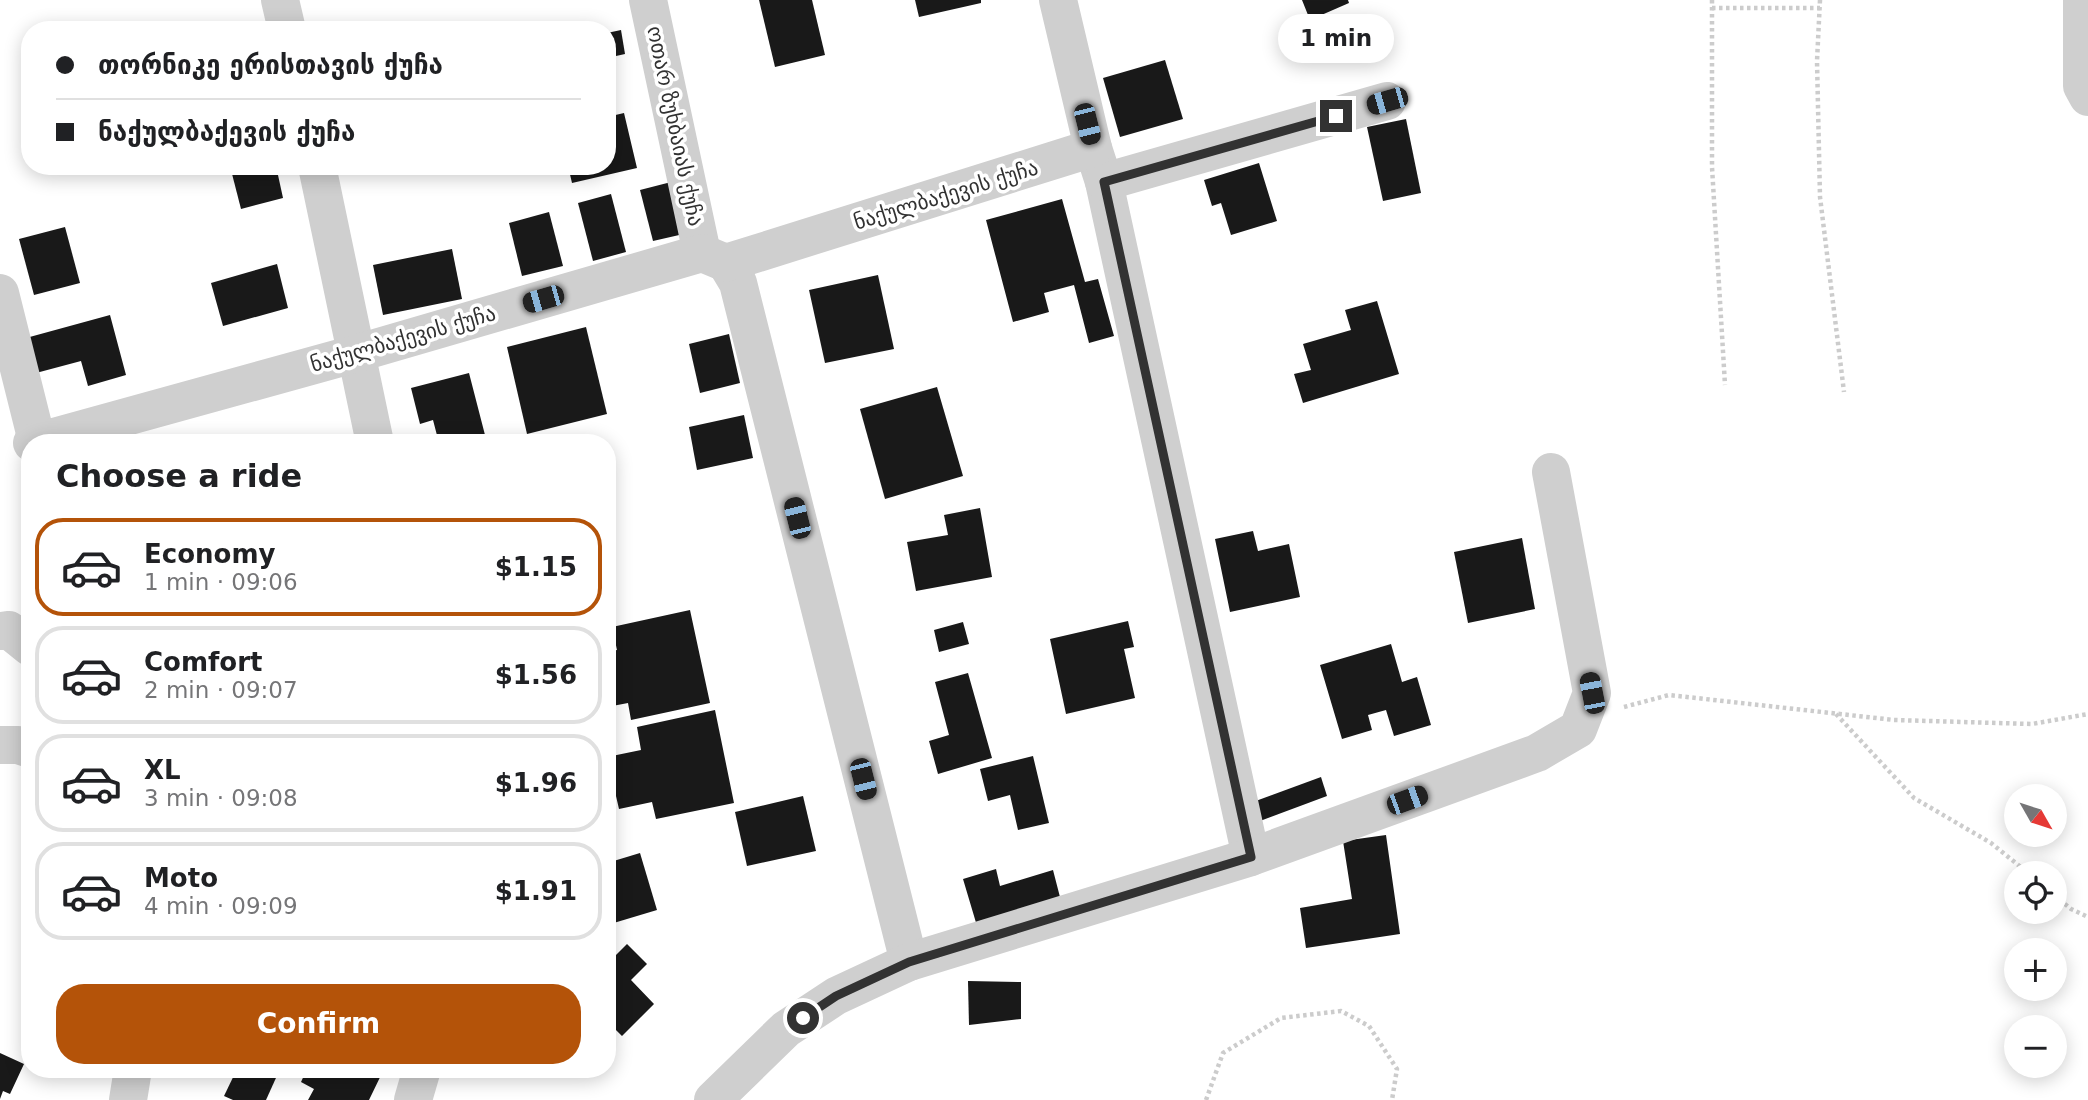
<!DOCTYPE html>
<html lang="en">
<head>
<meta charset="utf-8">
<style>
  :root { --surface:#fff; --page:#f6f6f6; --text:#202124; --muted:#757577; --line:#e0e0e0; --accent:#b45309 }
  body { margin:0; font-family:"DejaVu Sans","Noto Sans Georgian",sans-serif; background:var(--page); color:var(--text); height:100vh; display:flex; flex-direction:column; font-size:26px; white-space:nowrap }
  * { box-sizing:border-box; margin:0 }
  p { font-size:23px; color:var(--muted) }
  .icon { flex:none; width:38px; height:38px; fill:none; stroke:currentColor; stroke-width:2; stroke-linecap:round; stroke-linejoin:round }
  .map { position:relative; flex:1; overflow:hidden }
  .details { position:absolute; left:21px; top:434px; width:595px; height:644px; display:flex; flex-direction:column; background:var(--surface); border-radius:28px; box-shadow:0 4px 18px #0003 }
  .details>* { flex:none }
  .top-card { position:absolute; left:21px; top:21px; width:595px; height:154px; border-radius:28px; box-shadow:0 4px 18px #0003; display:grid; align-content:center; height:154px; padding:0 35px; background:var(--surface) }
  .needle { width:46px; rotate:129deg }
  .buttons { position:absolute; left:2004px; top:784px; display:grid; gap:14px }
  .buttons a { display:grid; place-items:center; width:63px; height:63px; border-radius:50%; background:var(--surface); box-shadow:0 4px 18px #0003; font-size:35px }
  .end { position:absolute; width:32px; height:32px; margin:-16px; border:9px solid #323232; background:#fff; box-shadow:0 0 0 4px #fff }
  .from { border-radius:50% }
  .bubble { position:absolute; height:49px; border-radius:24px; background:var(--surface); box-shadow:0 4px 18px #0003; font-size:23px; font-weight:800; line-height:49px; text-align:center }
  .car { position:absolute; width:21px; height:42px; margin:-21px -10px; border-radius:9px; box-shadow:0 0 5px 2px #0007; background:linear-gradient(#222 24%,#8ab4d8 0 40%,#222 0 76%,#8ab4d8 0 86%,#222 0) }
  .top-card b { display:flex; align-items:center; gap:24px; height:66px; font-size:26px }
  .top-card b+b { border-top:2px solid var(--line) }
  .top-card i { width:18px; height:18px; background:var(--text) }
  ul { padding:0; list-style:none }
  li { display:flex; align-items:center; gap:21px; height:98px; margin:0 14px 10px; padding:0 21px; border:4px solid var(--line); border-radius:28px }
  li div { flex:1 }
  li b { display:block; font-size:26px }
  li em { font-style:normal; font-weight:800 }
  li.current { border-color:var(--accent) }
  li>.icon { width:63px; height:63px; stroke-width:1.5 }
  h2 { padding:0 35px; font-size:32px; line-height:84px }
  .action { display:flex; gap:14px; margin-top:auto; padding:14px 35px }
  .action a { flex:1; height:80px; border-radius:28px; background:var(--accent); color:#fff; font-size:28px; font-weight:800; line-height:80px; text-align:center }
  .map>svg:first-child { display:block }
  .building { fill:#191919 }
  .lines { fill:none; stroke-linecap:round; stroke-linejoin:round }
  .path { stroke:#ccc; stroke-width:4.5; stroke-dasharray:3.5 3.5; stroke-linecap:butt }
  .minor { stroke:#cfcfcf; stroke-width:38 }
  .route { stroke:#323232; stroke-width:9 }
  .labels { text-anchor:middle; stroke-width:7; stroke-linejoin:round; paint-order:stroke }
  .street-label { font-size:21px; fill:#323232; stroke:#fff }
</style>
</head>
<body>
<div class="map">
<svg width="2088" height="1100" viewBox="0 0 2088 1100">
  <rect width="100%" height="100%" fill="#fff"/>
  <!-- building -->
  <g class="building">
    <path d="M759 0H812L825 55 775 67Z"/>
    <path d="M915 0H981V3L919 17Z"/>
    <path d="M1302 0H1348L1349 3 1310 20Z"/>
    <path d="M621 30 625 54 607 58V33Z"/>
    <path d="M1165 60 1183 119 1120 137 1103 78Z"/>
    <path d="M624 113 637 168 572 183 568 166H607V117Z"/>
    <path d="M1406 119 1421 193 1383 201 1367 127Z"/>
    <path d="M1259 163 1277 221 1231 235 1221 203 1212 206 1204 180Z"/>
    <path d="M230 166H276L283 198 241 209Z"/>
    <path d="M675 181 688 233 653 241 640 190Z"/>
    <path d="M611 194 626 252 593 261 578 203Z"/>
    <path d="M1062 199 1085 282 1098 279 1114 336 1089 343 1074 285 1044 293 1049 312 1013 322 986 220Z"/>
    <path d="M549 212 563 266 522 276 509 223Z"/>
    <path d="M65 227 80 283 34 295 19 239Z"/>
    <path d="M452 249 462 299 383 315 373 265Z"/>
    <path d="M277 264 288 308 223 326 211 283Z"/>
    <path d="M878 275 894 349 825 363 809 290Z"/>
    <path d="M1377 301 1399 374 1303 403 1294 374 1311 370 1303 344 1351 330 1345 310Z"/>
    <path d="M110 315 126 375 88 386 81 361 36 373 26 338Z"/>
    <path d="M586 327 607 414 527 434 507 347Z"/>
    <path d="M729 334 740 383 700 393 689 344Z"/>
    <path d="M469 373 485 435 457 443H439L433 420 420 424 411 388Z"/>
    <path d="M937 387 963 476 885 499 860 409Z"/>
    <path d="M744 415 753 458 697 470 689 427Z"/>
    <path d="M980 508 992 577 916 591 907 542 948 535 944 515Z"/>
    <path d="M1253 531 1258 551 1289 544 1300 597 1230 612 1215 539Z"/>
    <path d="M1522 538 1535 609 1468 623 1454 552Z"/>
    <path d="M690 610 710 703 631 720 628 703 607 707V652L617 650 612 627Z"/>
    <path d="M1128 621 1134 647 1124 649 1135 698 1066 714 1050 639Z"/>
    <path d="M963 622 969 644 939 652 934 630Z"/>
    <path d="M1391 644 1402 682 1417 677 1431 725 1394 736 1386 710 1368 715 1372 730 1342 739 1320 665Z"/>
    <path d="M968 673 992 758 938 774 929 741 949 735 935 682Z"/>
    <path d="M715 710 734 803 656 819 652 802 619 809 607 757 641 750 637 727Z"/>
    <path d="M1033 756 1049 823 1018 830 1010 795 988 801 980 769Z"/>
    <path d="M1321 777 1327 796 1260 821 1253 802Z"/>
    <path d="M803 796 816 851 747 866 735 812Z"/>
    <path d="M1386 835 1400 934 1306 948 1300 908 1352 899 1343 841Z"/>
    <path d="M640 853 657 910 607 925V863Z"/>
    <path d="M996 869 1000 886 1053 870 1061 901 977 926 963 879Z"/>
    <path d="M627 944 647 964 631 980 654 1004 622 1036 607 1021V964Z"/>
    <path d="M968 981 1021 982V1019L969 1025Z"/>
    <path d="M0 1053 24 1064 10 1094 3 1091 0 1099Z"/>
    <path d="M237 1069H280L266 1100H233L224 1096Z"/>
    <path d="M307 1069H384L369 1100H308L314 1089 301 1082Z"/>
  </g>
  <g class="lines">
    <!-- path -->
    <g class="path">
      <path d="M1712 0V167L1725 385"/>
      <path d="M1820 0 1817 61 1820 197 1844 392"/>
      <path d="M1712 8H1820"/>
      <path d="M1624 707 1669 695 1894 720 2032 724 2088 714"/>
      <path d="M1836 714 1914 798 1991 843 2028 873"/>
      <path d="M2054 895 2071 909 2088 917"/>
      <path d="M1206 1100 1223 1053 1281 1018 1341 1011 1369 1026 1397 1069 1392 1100"/>
    </g>
    <!-- minor -->
    <g class="minor">
      <path d="M280 0 287 30"/>
      <path d="M648 0 702 253"/>
      <path d="M1058 0 1093 148 1104 182 1251 857"/>
      <path d="M2082 0V86L2088 97"/>
      <path d="M317 166 375 443"/>
      <path d="M1104 182 1387 101"/>
      <path d="M726 263 738 283 909 962"/>
      <path d="M0 293 37 441"/>
      <path d="M32 443 358 353 702 253 726 263 1093 148"/>
      <path d="M0 631 9 630 30 647"/>
      <path d="M0 745H18L30 749"/>
      <path d="M128 1100 133 1069"/>
      <path d="M413 1100 422 1069"/>
      <path d="M713 1100 786 1029 836 996 909 962 1251 857 1537 753 1578 729 1592 693 1551 472"/>
    </g>
  </g>
  <g class="lines">
    <!-- route -->
    <path class="route" d="M803 1018 836 996 909 962 1251 857 1104 182 1336 116"/>
  </g>
  <g class="labels">
    <!-- street labels -->
    <g class="street-label">
      <text transform="translate(675 126) rotate(78)" y="7">ოთარ ზუხბაიას ქუჩა</text>
      <text transform="translate(946 195) rotate(-17)" y="7">ნაქულბაქევის ქუჩა</text>
      <text transform="translate(403 339) rotate(-16)" y="7">ნაქულბაქევის ქუჩა</text>
    </g>
  </g>
</svg>
<div class="buttons">
<a><svg class="needle" viewBox="-14 -14 28 28"><path d="M0-13l5 13h-10z" fill="#e53935"/><path d="M0 13l5-13h-10z" fill="#757577"/></svg></a>
<a><svg class="icon" aria-label="locate" viewBox="0 0 24 24"><circle cx="12" cy="12" r="6"/><path d="M12 2v4M12 18v4M2 12h4M18 12h4"/></svg></a>
<a>+</a>
<a>−</a>
</div>
<i class="end from" style="left:803px;top:1018px"></i>
<i class="end" style="left:1336px;top:116px"></i>
<div class="bubble" style="left:1278px;top:14px;width:116px">1 min</div>
<i class="car" style="left:1387px;top:101px;rotate:254deg"></i>
<i class="car" style="left:1087px;top:124px;rotate:166deg"></i>
<i class="car" style="left:543px;top:299px;rotate:254deg"></i>
<i class="car" style="left:797px;top:518px;rotate:346deg"></i>
<i class="car" style="left:1592px;top:693px;rotate:349deg"></i>
<i class="car" style="left:863px;top:779px;rotate:166deg"></i>
<i class="car" style="left:1407px;top:800px;rotate:70deg"></i>
<div class="top-card">
<b><i class="from"></i>თორნიკე ერისთავის ქუჩა</b>
<b><i></i>ნაქულბაქევის ქუჩა</b>
</div>
<section class="details">
<h2>Choose a ride</h2>
<ul>
<li class="current"><svg class="icon" aria-label="car" viewBox="0 0 24 24"><path d="M5 17H2v-5l4-1 3-4h7l3 4 3 1v5h-3M9 17h6M6 11h13"/><circle cx="7" cy="17" r="2"/><circle cx="17" cy="17" r="2"/></svg><div><b>Economy</b><p>1 min · 09:06</p></div><em>$1.15</em></li>
<li><svg class="icon" aria-label="car" viewBox="0 0 24 24"><path d="M5 17H2v-5l4-1 3-4h7l3 4 3 1v5h-3M9 17h6M6 11h13"/><circle cx="7" cy="17" r="2"/><circle cx="17" cy="17" r="2"/></svg><div><b>Comfort</b><p>2 min · 09:07</p></div><em>$1.56</em></li>
<li><svg class="icon" aria-label="car" viewBox="0 0 24 24"><path d="M5 17H2v-5l4-1 3-4h7l3 4 3 1v5h-3M9 17h6M6 11h13"/><circle cx="7" cy="17" r="2"/><circle cx="17" cy="17" r="2"/></svg><div><b>XL</b><p>3 min · 09:08</p></div><em>$1.96</em></li>
<li><svg class="icon" aria-label="car" viewBox="0 0 24 24"><path d="M5 17H2v-5l4-1 3-4h7l3 4 3 1v5h-3M9 17h6M6 11h13"/><circle cx="7" cy="17" r="2"/><circle cx="17" cy="17" r="2"/></svg><div><b>Moto</b><p>4 min · 09:09</p></div><em>$1.91</em></li>
</ul>
<div class="action"><a>Confirm</a></div>
</section>
</div>
</body>
</html>
